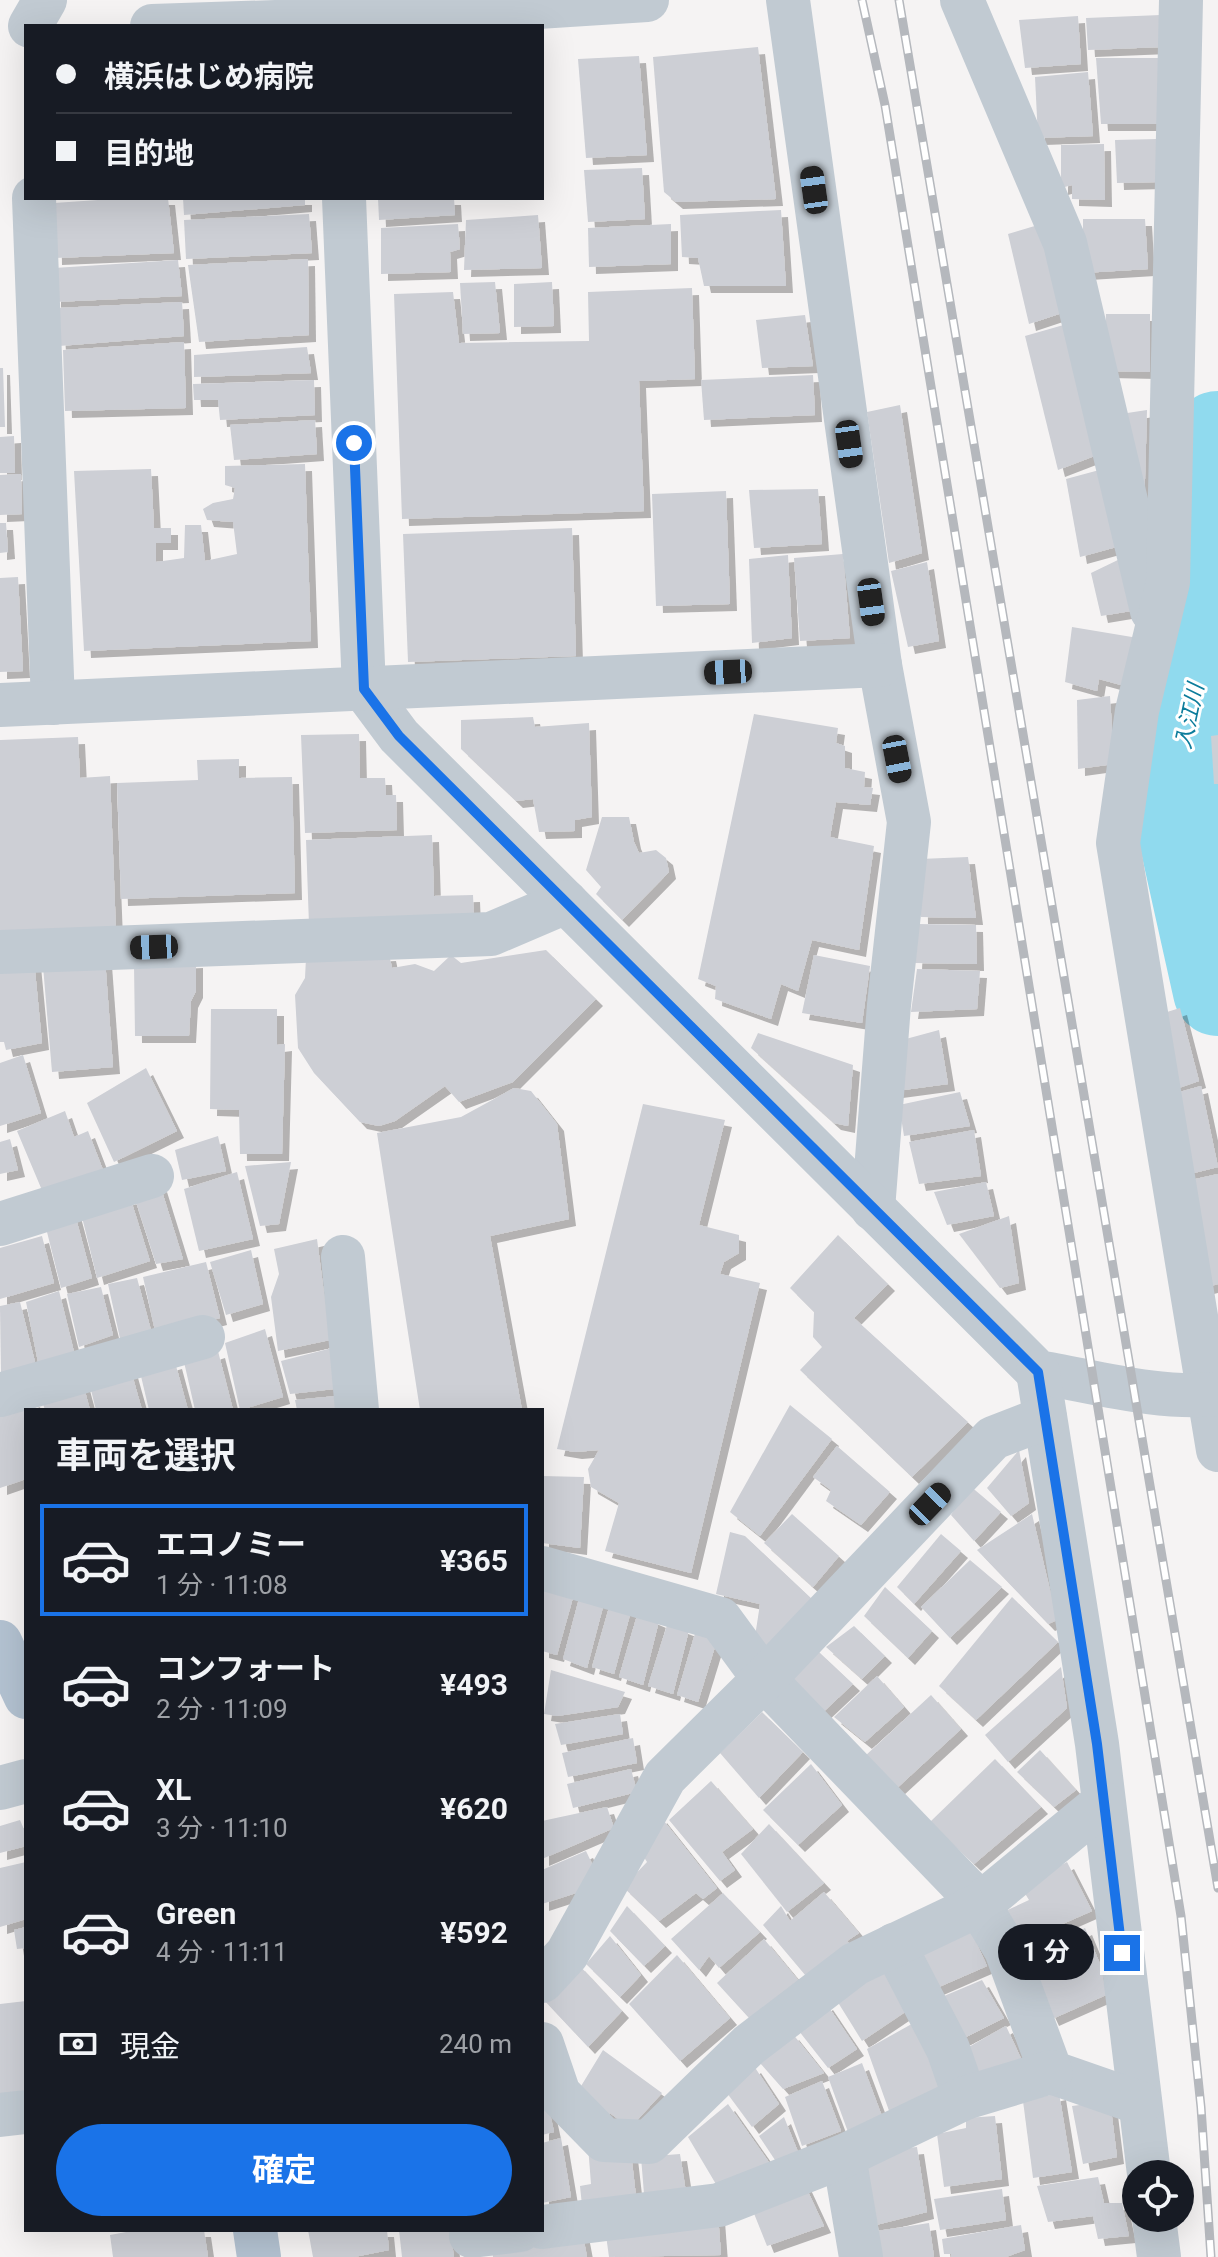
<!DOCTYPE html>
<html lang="ja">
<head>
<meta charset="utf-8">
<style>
  :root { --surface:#171b24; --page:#20242c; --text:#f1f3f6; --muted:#9ea1a6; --line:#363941; --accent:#1a73e8 }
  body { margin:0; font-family:Roboto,"Noto Sans JP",sans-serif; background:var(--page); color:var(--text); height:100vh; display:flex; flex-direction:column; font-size:30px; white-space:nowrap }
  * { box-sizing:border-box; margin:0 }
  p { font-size:26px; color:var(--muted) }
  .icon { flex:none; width:44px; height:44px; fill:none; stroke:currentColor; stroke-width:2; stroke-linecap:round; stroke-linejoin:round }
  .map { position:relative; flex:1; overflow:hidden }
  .details { position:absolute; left:24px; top:1408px; width:520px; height:824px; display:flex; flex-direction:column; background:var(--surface); border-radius:0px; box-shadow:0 8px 32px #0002 }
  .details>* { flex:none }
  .top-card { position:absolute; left:24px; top:24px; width:520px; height:176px; border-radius:0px; box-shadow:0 8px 32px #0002; display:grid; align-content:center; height:176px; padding:0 32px; background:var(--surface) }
  .controls { position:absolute; left:1122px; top:2160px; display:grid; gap:16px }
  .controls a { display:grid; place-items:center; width:72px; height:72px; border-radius:50%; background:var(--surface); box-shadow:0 8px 32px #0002; font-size:40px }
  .end { position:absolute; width:36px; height:36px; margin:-18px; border:10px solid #1a73e8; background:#fff; box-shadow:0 0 0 4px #fff }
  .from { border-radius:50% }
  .bubble { position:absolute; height:56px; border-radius:28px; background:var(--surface); box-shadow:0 8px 32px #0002; font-size:26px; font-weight:700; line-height:56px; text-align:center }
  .car { position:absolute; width:24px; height:48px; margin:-24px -12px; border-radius:10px; box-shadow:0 0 6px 2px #0007; background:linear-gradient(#222 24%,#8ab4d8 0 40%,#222 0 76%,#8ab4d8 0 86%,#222 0) }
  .top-card b { display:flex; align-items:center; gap:28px; height:76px; font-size:30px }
  .top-card b+b { border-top:2px solid var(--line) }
  .top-card i { width:20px; height:20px; background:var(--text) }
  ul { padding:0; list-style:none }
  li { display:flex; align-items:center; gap:24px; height:112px; margin:0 16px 12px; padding:0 16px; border:4px solid transparent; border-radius:0px }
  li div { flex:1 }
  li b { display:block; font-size:30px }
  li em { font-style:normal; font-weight:700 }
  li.current { border-color:var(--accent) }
  li>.icon { width:72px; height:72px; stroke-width:1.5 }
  h2 { padding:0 32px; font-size:36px; line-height:96px }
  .pay { display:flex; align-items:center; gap:20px; height:88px; padding:0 32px; font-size:30px }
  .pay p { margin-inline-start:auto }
  .action { display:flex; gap:16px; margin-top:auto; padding:16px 32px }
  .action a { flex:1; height:92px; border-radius:48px; background:var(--accent); color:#fff; font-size:32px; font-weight:700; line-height:92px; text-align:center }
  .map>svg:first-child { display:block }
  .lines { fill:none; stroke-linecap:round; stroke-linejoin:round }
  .river { stroke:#90daee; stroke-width:90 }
  .building { fill:#cdcfd5; filter:url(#shadow) }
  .minor { stroke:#c1cad2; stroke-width:44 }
  .major { stroke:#b3c2d1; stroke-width:44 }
  .rail-casing { stroke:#b5b8bd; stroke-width:9 }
  .rail { stroke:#fff; stroke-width:6; stroke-dasharray:18; stroke-linecap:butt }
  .route { stroke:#1a73e8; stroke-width:10 }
  .labels { text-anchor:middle; stroke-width:6; stroke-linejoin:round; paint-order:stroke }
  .water-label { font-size:22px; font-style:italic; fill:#0c7c9b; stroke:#fff }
</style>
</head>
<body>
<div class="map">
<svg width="1218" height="2257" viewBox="0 0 1218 2257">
  <defs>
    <filter id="shadow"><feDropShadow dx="7" dy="7" stdDeviation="0" flood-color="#0004"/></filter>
  </defs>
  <rect width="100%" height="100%" fill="#f5f3f3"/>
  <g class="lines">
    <!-- river -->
    <path class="river" d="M1218 436 1204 646 1173 789 1218 991"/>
  </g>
  <!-- building -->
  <g class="building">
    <path d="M1161 15 1162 47 1088 50 1086 18Z"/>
    <path d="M1078 16 1081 64 1025 68 1019 20Z"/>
    <path d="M758 47 776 199 676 202 664 192 653 57Z"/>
    <path d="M639 56 647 155 586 158 578 59Z"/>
    <path d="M1096 58H1160V124H1101Z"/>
    <path d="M1088 72 1093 136 1038 138 1035 77Z"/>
    <path d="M1158 139 1157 182 1117 183 1115 140Z"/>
    <path d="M1104 144 1105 200 1072 199V185L1061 188V145Z"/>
    <path d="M642 168 645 219 588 222 584 170Z"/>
    <path d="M127 198H168L174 253 55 258 54 203Z"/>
    <path d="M183 198H305V205L184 215Z"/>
    <path d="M378 198H454L455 215 379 220Z"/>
    <path d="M781 210 786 286H704L698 258 682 257 680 215Z"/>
    <path d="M309 214 312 253 186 259 184 220Z"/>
    <path d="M538 215 542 268 464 270 466 220Z"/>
    <path d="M1083 219H1145L1148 269 1083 273Z"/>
    <path d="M458 224 460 249 450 252 451 272 381 274V228Z"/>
    <path d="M671 224V264L589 267 588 228Z"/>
    <path d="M1038 225 1065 312 1029 324 1008 234Z"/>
    <path d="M308 259 309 335 199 342 188 265Z"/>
    <path d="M178 260 182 296 54 302V268Z"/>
    <path d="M495 282 500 333 463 334 460 283Z"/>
    <path d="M552 282 554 326 514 327V284Z"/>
    <path d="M692 288 695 379 639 381 644 511 402 519 394 294 453 292 459 343 589 341 588 292Z"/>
    <path d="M182 302 184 336 59 346 57 308Z"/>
    <path d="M1106 314H1150V372L1104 371Z"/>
    <path d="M805 315 813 366 762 368 756 320Z"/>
    <path d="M1067 324 1097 455 1058 470 1025 336Z"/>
    <path d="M184 342 186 408 65 411 63 350Z"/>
    <path d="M307 347 311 373 194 377V355Z"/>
    <path d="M0 368H3L5 427H0Z"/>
    <path d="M813 375 815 415 704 420 701 380Z"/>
    <path d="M314 380 315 415 220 420 218 400H194L193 384Z"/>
    <path d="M900 405 922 553 889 563 867 412Z"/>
    <path d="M1147 410 1144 514 1114 415Z"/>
    <path d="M315 420 317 454 234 460 230 425Z"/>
    <path d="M14 436 15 473H0V437Z"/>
    <path d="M305 464 311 641 84 651 74 471 151 469 154 528H171V543H156V562L184 558 185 525H201L205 561 237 554 233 522 207 520 203 509 213 503 233 499 235 488 225 485V466Z"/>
    <path d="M1103 469 1120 546 1080 557 1066 479Z"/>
    <path d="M21 474 22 514 0 515V475Z"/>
    <path d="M818 489 822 544 754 548 749 490Z"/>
    <path d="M726 491 730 604 656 606 652 494Z"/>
    <path d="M0 523H6L8 552 0 553Z"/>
    <path d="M572 528 576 656 408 662 403 534Z"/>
    <path d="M843 554 850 638 800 641 794 558Z"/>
    <path d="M788 555 792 638 752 643 749 559Z"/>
    <path d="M1122 558 1137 610 1101 616 1091 573Z"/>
    <path d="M927 562 939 641 908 647 891 571Z"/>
    <path d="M18 577 23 671 0 672V578Z"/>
    <path d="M1072 627 1144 639 1132 688 1099 679 1097 691 1065 682Z"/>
    <path d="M1110 696 1114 764 1078 769 1077 700Z"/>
    <path d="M754 714 838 728 836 743 845 746V768L865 772 864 787 873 788 870 805 836 802 830 837 874 846 859 950 812 940 798 991 781 984 771 1019 715 999 716 986 698 979Z"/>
    <path d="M533 717 535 727 589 723 592 817 575 820V831L539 832 533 799 516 801 461 749V720Z"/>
    <path d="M359 734 360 778H385L386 795H396L397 830 305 833 301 735Z"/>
    <path d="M1218 735V784H1214L1211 736Z"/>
    <path d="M78 737 80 778 110 776 116 932 0 936V740Z"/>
    <path d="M239 759V778L292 777 295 893 121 899 117 783 198 780 197 760Z"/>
    <path d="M602 817H629L634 842 639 853 656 850 666 858 669 872 622 920 596 894 601 887 586 870Z"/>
    <path d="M432 835 434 896 473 895 474 918 309 925 306 840Z"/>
    <path d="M968 857 976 918 921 917 920 859Z"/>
    <path d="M917 924 976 925 977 964 915 963Z"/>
    <path d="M546 950 596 999 513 1082 459 1102 445 1086 395 1121 379 1126 360 1122 314 1073 298 1048 295 995 305 978 306 958 389 954 392 968 415 964 434 971 451 955 461 963Z"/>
    <path d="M814 955 870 966 862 1023 802 1013Z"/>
    <path d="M105 959 113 1067 52 1072 43 966Z"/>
    <path d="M34 960 42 1043 6 1050 4 1042H0V966Z"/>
    <path d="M196 961V991L191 1001 189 1036H135L134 964Z"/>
    <path d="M917 969 980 971 977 1009 911 1012Z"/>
    <path d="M1180 1008 1199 1081 1167 1092 1154 1016Z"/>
    <path d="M211 1009H277V1045L285 1044 282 1154H240L239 1110 210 1109Z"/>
    <path d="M939 1030 948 1084 896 1091 891 1043Z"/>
    <path d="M758 1033 853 1065 848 1126 834 1123 751 1048Z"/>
    <path d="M23 1055 41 1113 0 1126V1063Z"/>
    <path d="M146 1068 177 1131 114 1162 87 1103Z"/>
    <path d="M1201 1086 1218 1167 1182 1176 1169 1095Z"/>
    <path d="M514 1088 531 1091 557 1124 569 1219 490 1236 522 1410H420L377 1133 461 1117Z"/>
    <path d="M960 1092 970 1126 904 1136 899 1105Z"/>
    <path d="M643 1104 725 1120 699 1225 739 1235V1253L724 1262 720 1274 760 1283 691 1573 605 1551 619 1503 591 1487 588 1469 599 1450 575 1452 557 1449Z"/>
    <path d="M65 1111 74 1137 88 1131 103 1170 44 1195 17 1131Z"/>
    <path d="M974 1130 981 1176 919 1184 909 1142Z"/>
    <path d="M218 1136 226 1171 182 1180 175 1150Z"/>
    <path d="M10 1139 18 1170 0 1174V1142Z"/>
    <path d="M291 1162 279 1224 260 1226 245 1166Z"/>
    <path d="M237 1172 253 1239 199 1251 184 1189Z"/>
    <path d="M1218 1174V1284L1207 1287 1182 1182Z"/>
    <path d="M986 1182 994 1216 947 1225 934 1192Z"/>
    <path d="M160 1185 183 1259 156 1264 135 1199Z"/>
    <path d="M130 1197 150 1261 97 1278 81 1213Z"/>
    <path d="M74 1211 92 1278 61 1288 44 1220Z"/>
    <path d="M1009 1216 1019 1283 1000 1288 959 1234Z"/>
    <path d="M838 1235 888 1284 854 1318 968 1422 912 1477 800 1370 822 1347 813 1337 814 1312 790 1288Z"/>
    <path d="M42 1236 54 1283 0 1299V1248Z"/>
    <path d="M317 1239 330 1340 278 1351 271 1297 279 1274 274 1249Z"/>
    <path d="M251 1250 263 1304 226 1315 210 1262Z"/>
    <path d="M206 1262 220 1318 156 1335 143 1277Z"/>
    <path d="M137 1278 152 1334 121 1343 108 1284Z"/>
    <path d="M101 1287 113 1335 79 1347 67 1294Z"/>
    <path d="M59 1291 74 1352 38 1362 26 1302Z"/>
    <path d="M20 1302 35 1362 1 1375 0 1306Z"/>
    <path d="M265 1329 283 1397 240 1410 225 1343Z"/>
    <path d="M336 1347 343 1388 290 1394 281 1361Z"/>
    <path d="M218 1351 233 1410H195L184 1362Z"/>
    <path d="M175 1362 188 1410H149L140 1372Z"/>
    <path d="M131 1371 142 1410H96L89 1382Z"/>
    <path d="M82 1380 90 1410H45L40 1395Z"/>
    <path d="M336 1396 338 1410H297L295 1400Z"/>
    <path d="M33 1400 36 1410H26V1479L0 1488V1412Z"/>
    <path d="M790 1405 832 1439 760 1536 730 1512Z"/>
    <path d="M837 1446 890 1492 861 1525 826 1501 831 1490 813 1477Z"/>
    <path d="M1019 1450 1029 1503 1011 1516 987 1488Z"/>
    <path d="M542 1476 584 1477 580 1548 542 1543Z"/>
    <path d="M969 1485 1001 1512 974 1541 951 1515Z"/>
    <path d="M792 1514 839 1556 813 1587 764 1543Z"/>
    <path d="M1032 1514 1057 1620 1048 1624 977 1550Z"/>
    <path d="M730 1532 745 1536 813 1600 762 1653 754 1643 760 1604 716 1594Z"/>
    <path d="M941 1534 961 1551 914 1604 897 1587Z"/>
    <path d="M970 1560 1002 1587 950 1638 921 1607Z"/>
    <path d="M885 1587 932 1631 908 1658 864 1616Z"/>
    <path d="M542 1588 574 1594 557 1655 542 1651Z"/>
    <path d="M580 1595 604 1603 587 1668 563 1659Z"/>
    <path d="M1012 1597 1058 1642 976 1720 939 1686Z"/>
    <path d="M610 1604 631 1611 614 1674 592 1667Z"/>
    <path d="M638 1612 659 1621 643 1685 619 1677Z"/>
    <path d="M668 1622 689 1630 673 1694 648 1686Z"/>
    <path d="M854 1626 885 1656 862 1679 826 1647Z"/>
    <path d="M696 1630 718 1637 698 1702 677 1695Z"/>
    <path d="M819 1652 853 1684 819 1716 784 1686Z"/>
    <path d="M1061 1667 1067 1708 1008 1762 985 1735Z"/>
    <path d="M551 1670 625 1692 618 1707 557 1716 544 1714Z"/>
    <path d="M877 1676 904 1707 865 1742 834 1717Z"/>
    <path d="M931 1695 961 1729 896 1789 865 1756Z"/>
    <path d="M762 1712 803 1752 759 1798 720 1753Z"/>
    <path d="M620 1714 623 1734 561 1745 555 1724Z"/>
    <path d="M633 1738 637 1763 568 1777 562 1753Z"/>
    <path d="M1040 1750 1076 1790 1054 1807 1017 1772Z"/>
    <path d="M995 1759 1041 1807 974 1864 930 1822Z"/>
    <path d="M811 1764 842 1805 798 1845 763 1810Z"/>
    <path d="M631 1769 637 1792 573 1808 567 1784Z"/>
    <path d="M711 1781 753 1829 722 1852 735 1870 720 1881 669 1820Z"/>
    <path d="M607 1807 614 1828 542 1859V1821Z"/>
    <path d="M660 1816 717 1888 703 1899 696 1893 659 1921 623 1887 647 1862 637 1846Z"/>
    <path d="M20 1820 26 1834V1846L0 1853V1826Z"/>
    <path d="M769 1824 824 1883 787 1912 741 1854Z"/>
    <path d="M586 1851 595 1870 576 1893 542 1904V1870Z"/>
    <path d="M26 1862V1919L0 1927V1868Z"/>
    <path d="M1067 1862 1092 1911 1017 1944 999 1914 1029 1900 1021 1887Z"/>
    <path d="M824 1892 859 1933 847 1941 857 1953 811 1982 763 1925 781 1906 790 1921Z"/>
    <path d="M723 1893 760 1932 719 1968 709 1956 699 1970 671 1939Z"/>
    <path d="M627 1906 665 1946 644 1966 610 1931Z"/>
    <path d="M968 1925 987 1966 932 1990 915 1955Z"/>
    <path d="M26 1927V1948L17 1949 14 1930Z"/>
    <path d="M1085 1928 1100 1964 1106 1995 1052 2019 1025 1960Z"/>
    <path d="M610 1936 641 1975 620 1997 586 1964Z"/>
    <path d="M764 1939 798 1980 749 2018 717 1983Z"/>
    <path d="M677 1955 730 2018 680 2061 629 2004Z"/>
    <path d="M888 1960 914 2006 862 2041 834 1996Z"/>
    <path d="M578 1964 622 2011 588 2047 542 1998Z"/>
    <path d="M982 1980 1004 2018 954 2043 937 1999Z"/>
    <path d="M26 2001V2093L0 2096V2004Z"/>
    <path d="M826 2003 857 2049 828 2068 795 2026Z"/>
    <path d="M917 2021 949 2094 893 2122 867 2049Z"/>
    <path d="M1006 2026 1023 2063 971 2083 958 2053Z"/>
    <path d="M792 2033 824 2073 783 2089 760 2063Z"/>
    <path d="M603 2050 662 2093 630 2128 610 2113 604 2122 575 2096Z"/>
    <path d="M862 2063 883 2119 848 2132 828 2077Z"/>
    <path d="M754 2066 779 2104 752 2127 724 2089Z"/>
    <path d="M542 2077 554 2132 542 2135Z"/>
    <path d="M822 2081 841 2131 802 2146 785 2097Z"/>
    <path d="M1059 2093 1072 2172 1033 2178 1023 2101Z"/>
    <path d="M1110 2101 1117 2157 1083 2164 1072 2106Z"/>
    <path d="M728 2104 773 2168 723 2196 688 2137Z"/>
    <path d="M995 2116 1002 2179 944 2187 937 2134 966 2128V2118Z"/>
    <path d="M784 2117 800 2157 779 2166 759 2136Z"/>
    <path d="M561 2138 571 2197 542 2203V2143Z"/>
    <path d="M588 2146 631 2153 637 2205 583 2215 580 2186 591 2184Z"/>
    <path d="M917 2147 927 2212 872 2226 862 2161 896 2149Z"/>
    <path d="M680 2154 687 2199 645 2206 641 2157Z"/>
    <path d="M1098 2177 1104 2203H1122L1129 2236 1098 2239 1093 2216 1048 2222 1037 2186Z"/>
    <path d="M803 2181 824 2226 767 2246 751 2206Z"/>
    <path d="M1002 2189 1006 2220 940 2230 934 2199Z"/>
    <path d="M718 2215 721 2255 609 2257 605 2228Z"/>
    <path d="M929 2223 934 2257H882L877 2231Z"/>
    <path d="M1021 2225 1025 2250 1006 2257H951V2254H944L942 2239Z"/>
    <path d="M137 2230H204L208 2257H113L110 2235Z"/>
    <path d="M308 2230H387L389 2250 354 2257H313Z"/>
    <path d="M399 2230H450L454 2257H402Z"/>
    <path d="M582 2231 587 2257H493L492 2245Z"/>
  </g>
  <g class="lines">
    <!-- minor -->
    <g class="minor">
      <path d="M788 0 880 665 909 822 889 1005 873 1209"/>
      <path d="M962 0 1065 243 1152 611"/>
      <path d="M1181 0 1168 582 1137 711 1118 843 1218 1450"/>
      <path d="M30 26 45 0"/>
      <path d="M152 26 337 20 647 0"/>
      <path d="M34 198 53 703"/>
      <path d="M344 198 364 689 399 736 1038 1372C1096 1382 1158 1400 1218 1394"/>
      <path d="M0 705 880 665"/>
      <path d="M0 952 491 934 566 902"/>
      <path d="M0 1224 152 1176"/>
      <path d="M343 1257 357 1410"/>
      <path d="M1038 1372 1097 1744 1149 2174"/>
      <path d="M0 1395 203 1337"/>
      <path d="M542 1568 720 1619 764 1679 974 1897 1006 1950 1051 2072 1140 2103"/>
      <path d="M0 1788 26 1781"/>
      <path d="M894 1945 948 2049 965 2098"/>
      <path d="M542 1981 567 1954 665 1777 764 1679 993 1438 1045 1418"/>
      <path d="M542 2044 559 2094 604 2140 649 2142 749 2045 855 1964 979 1905 1103 1803"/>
      <path d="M0 2115 26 2112"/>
      <path d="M844 2156 861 2257"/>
      <path d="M1154 2218 1159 2257"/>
      <path d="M542 2227 719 2205 844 2156 965 2098 1051 2072"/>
      <path d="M471 2236 520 2230"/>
    </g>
    <!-- major -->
    <g class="major">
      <path d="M0 1642 26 1697"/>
      <path d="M255 2230 259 2257"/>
    </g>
    <!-- rail casing -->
    <g class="rail-casing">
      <g id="rail">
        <path d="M862 0 885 105 1181 1916 1201 2107 1211 2257"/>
        <path d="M899 0 1218 1888"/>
      </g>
    </g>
    <!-- rail -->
    <use href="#rail" class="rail"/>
  </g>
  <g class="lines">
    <!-- route -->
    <path class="route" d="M354 443 364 689 399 736 1038 1372 1097 1744 1122 1953"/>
  </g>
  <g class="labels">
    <!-- water labels -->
    <g class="water-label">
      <text transform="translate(1189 716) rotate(-78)" y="8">入江川</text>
    </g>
  </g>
</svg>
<div class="controls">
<a><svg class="icon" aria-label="locate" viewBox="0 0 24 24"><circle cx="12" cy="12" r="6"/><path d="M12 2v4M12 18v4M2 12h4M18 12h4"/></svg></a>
</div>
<i class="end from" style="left:354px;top:443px"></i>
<i class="end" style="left:1122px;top:1953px"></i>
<div class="bubble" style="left:998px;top:1924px;width:96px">1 分</div>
<i class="car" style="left:814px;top:190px;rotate:352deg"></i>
<i class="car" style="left:849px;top:444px;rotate:172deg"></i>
<i class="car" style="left:871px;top:602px;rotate:172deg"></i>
<i class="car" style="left:728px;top:672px;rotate:267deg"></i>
<i class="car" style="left:897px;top:759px;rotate:169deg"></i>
<i class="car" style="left:154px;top:947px;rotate:268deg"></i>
<i class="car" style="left:930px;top:1504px;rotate:44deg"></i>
<div class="top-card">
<b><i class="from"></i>横浜はじめ病院</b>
<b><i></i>目的地</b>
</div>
<section class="details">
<h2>車両を選択</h2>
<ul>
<li class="current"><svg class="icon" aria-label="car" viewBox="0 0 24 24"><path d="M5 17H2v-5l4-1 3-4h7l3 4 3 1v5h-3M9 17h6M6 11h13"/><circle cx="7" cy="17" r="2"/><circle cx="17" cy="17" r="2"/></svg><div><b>エコノミー</b><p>1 分 · 11:08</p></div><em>¥365</em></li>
<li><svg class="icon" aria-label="car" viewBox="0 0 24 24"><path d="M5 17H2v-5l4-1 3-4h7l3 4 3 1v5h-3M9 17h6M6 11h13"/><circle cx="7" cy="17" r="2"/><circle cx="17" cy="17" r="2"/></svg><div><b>コンフォート</b><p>2 分 · 11:09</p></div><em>¥493</em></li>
<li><svg class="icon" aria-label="car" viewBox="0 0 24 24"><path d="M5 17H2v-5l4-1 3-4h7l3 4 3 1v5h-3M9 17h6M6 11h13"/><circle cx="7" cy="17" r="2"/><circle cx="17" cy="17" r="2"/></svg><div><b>XL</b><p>3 分 · 11:10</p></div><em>¥620</em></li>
<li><svg class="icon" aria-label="car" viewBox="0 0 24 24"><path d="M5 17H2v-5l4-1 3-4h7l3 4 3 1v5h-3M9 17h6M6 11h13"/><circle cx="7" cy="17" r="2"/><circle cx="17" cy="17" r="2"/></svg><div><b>Green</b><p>4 分 · 11:11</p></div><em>¥592</em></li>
</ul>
<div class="pay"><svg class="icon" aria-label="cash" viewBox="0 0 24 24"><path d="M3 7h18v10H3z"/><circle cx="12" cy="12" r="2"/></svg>現金<p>240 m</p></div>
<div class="action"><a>確定</a></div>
</section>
</div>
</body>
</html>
